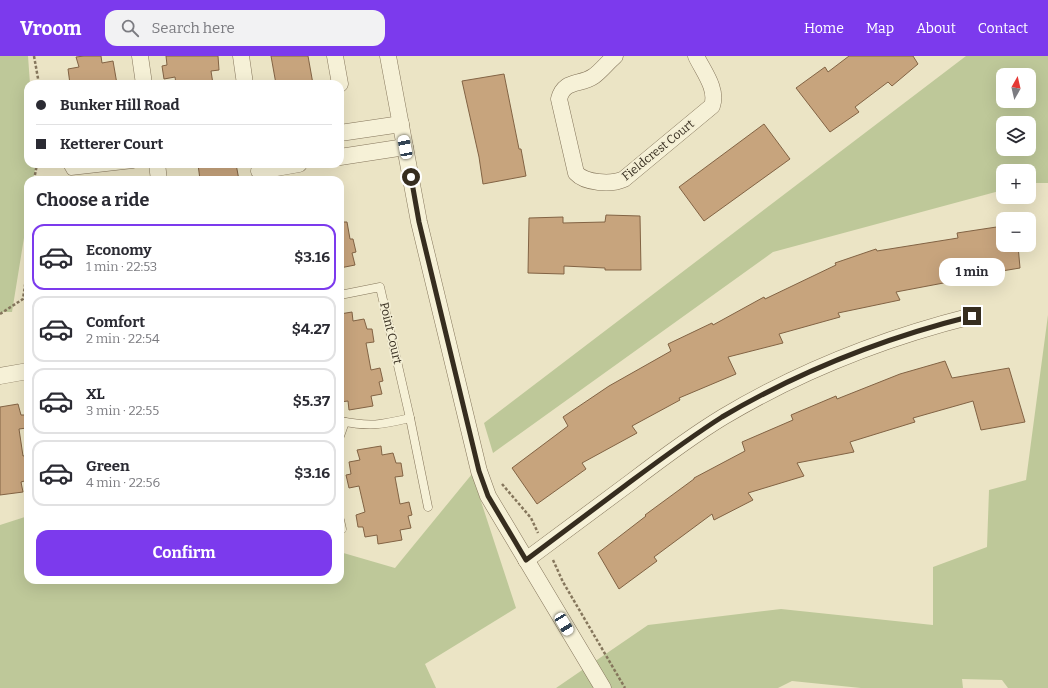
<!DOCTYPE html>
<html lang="en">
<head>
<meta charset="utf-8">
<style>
  :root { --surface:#fff; --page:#f2f2f3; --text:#2b2b33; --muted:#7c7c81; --line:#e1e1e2; --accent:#7c3aed }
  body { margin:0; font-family:Bitter,serif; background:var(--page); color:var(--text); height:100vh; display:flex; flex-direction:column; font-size:15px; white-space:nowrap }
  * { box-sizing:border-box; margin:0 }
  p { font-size:13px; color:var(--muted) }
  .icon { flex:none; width:22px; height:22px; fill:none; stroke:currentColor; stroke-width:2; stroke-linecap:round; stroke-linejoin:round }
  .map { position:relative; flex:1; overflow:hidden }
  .drawer { position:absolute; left:24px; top:120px; width:320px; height:408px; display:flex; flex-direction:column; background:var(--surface); border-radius:12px; box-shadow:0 4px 16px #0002 }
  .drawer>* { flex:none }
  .guide { position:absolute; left:24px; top:24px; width:320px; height:88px; border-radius:12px; box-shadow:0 4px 16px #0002; display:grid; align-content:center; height:88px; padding:0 12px; background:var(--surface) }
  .needle { width:26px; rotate:8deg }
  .buttons { position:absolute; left:996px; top:12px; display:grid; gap:8px }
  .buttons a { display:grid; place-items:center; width:40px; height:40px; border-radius:8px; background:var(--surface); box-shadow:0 4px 16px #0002; font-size:20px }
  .end { position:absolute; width:18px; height:18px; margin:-9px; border:5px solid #362d1f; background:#fff; box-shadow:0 0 0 2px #fff }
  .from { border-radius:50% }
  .bubble { position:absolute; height:28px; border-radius:12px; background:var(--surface); box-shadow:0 4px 16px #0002; font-size:13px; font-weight:700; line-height:28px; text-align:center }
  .car { position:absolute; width:12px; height:24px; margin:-12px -6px; border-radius:5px; box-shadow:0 0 3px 1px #0007; background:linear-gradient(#fff 24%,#345 0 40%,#fff 0 76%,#345 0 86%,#fff 0) }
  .guide b { display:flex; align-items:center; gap:14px; height:38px; font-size:15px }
  .guide b+b { border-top:1px solid var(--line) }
  .guide i { width:10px; height:10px; background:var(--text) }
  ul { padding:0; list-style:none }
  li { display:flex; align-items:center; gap:12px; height:66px; margin:0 8px 6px; padding:0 4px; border:2px solid var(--line); border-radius:12px }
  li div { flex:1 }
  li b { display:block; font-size:15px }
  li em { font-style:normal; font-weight:700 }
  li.on { border-color:var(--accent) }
  li>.icon { width:36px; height:36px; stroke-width:1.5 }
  h2 { padding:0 12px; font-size:18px; line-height:48px }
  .action { display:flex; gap:8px; margin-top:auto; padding:8px 12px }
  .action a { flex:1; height:46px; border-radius:12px; background:var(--accent); color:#fff; font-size:16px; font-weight:700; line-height:46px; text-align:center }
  header { display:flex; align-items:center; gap:24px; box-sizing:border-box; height:56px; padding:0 20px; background:var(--accent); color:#fff }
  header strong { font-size:19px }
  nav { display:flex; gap:22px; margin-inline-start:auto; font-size:14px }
  .search { width:280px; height:36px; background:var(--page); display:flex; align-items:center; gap:10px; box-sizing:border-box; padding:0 14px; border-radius:12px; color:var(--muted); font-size:15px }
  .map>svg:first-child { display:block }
  .green { fill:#bec899; fill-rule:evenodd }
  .building { fill:#c7a47d; stroke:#826344 }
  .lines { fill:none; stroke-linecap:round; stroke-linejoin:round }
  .lane-casing { stroke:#85765c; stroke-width:9 }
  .street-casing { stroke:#85765c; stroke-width:17 }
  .path { stroke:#85765c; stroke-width:2.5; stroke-dasharray:3 2; stroke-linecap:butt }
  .lane { stroke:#f6f1d7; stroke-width:8 }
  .street { stroke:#f6f1d7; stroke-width:16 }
  .route { stroke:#362d1f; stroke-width:5 }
  .labels { text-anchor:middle; stroke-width:3.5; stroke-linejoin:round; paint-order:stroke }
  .street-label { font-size:12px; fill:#362d1f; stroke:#f3eed4 }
</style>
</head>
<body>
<header>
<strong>Vroom</strong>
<div class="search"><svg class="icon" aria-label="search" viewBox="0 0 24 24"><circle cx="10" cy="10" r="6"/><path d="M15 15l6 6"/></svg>Search here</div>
<nav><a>Home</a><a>Map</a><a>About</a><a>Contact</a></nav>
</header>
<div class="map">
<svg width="1048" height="632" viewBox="0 0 1048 632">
  <rect width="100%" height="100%" fill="#ebe4c5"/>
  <!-- green -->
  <g class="green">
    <path d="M0 0H28L30 28H28V108L36 109 33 124H28V157L12 256H0Z"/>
    <path d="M966 0H1048V127H1029V115H1003V134L773 196 493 397 484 367ZM1003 19H1029V45H1003ZM1003 67H1029V93H1003Z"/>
    <path d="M1048 259V632H1008L1002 624 962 623 963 632H861L792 625 778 632H556L648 569 781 553 933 569V511L987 491 989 434 1026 424Z"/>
    <path d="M472 418 516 552 425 608 436 632H0V469L28 460V524H340V496L395 512Z"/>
  </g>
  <!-- building -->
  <g class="building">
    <path d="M84 0H101L102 7 113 5 117 28H70L68 13 79 11 76 1Z"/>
    <path d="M166 0H218L219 14 211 15 213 28H176L175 21 164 23 162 10 167 9Z"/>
    <path d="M271 0H308L313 28H276Z"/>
    <path d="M849 0H913L918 8 892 30 888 26 855 51 859 56 830 76 796 32 825 11 828 16Z"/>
    <path d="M504 18 519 93H521L526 120 483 128 479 101 462 25Z"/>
    <path d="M764 68 790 103 704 165 679 131Z"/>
    <path d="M198 108H236L239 124H200Z"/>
    <path d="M606 159 640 160 641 214H605V212L564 210V218L528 217 529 162 563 161V167L605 166Z"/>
    <path d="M340 166H347L350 183H353L356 196 352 197 355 209 340 212Z"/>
    <path d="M1003 170V189H1018L1020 212 954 223V225L896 236 900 244 838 257 840 261 779 278 783 287 728 301 736 318 679 342 680 344 632 370 637 377 582 407 586 413 537 448 512 412 568 370 563 361 609 330 671 295 668 288 712 267 713 269 764 241 765 243 836 209 835 207 876 193 877 195 958 182 957 177Z"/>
    <path d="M352 256 353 265 364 263 367 273H372L374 286 366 287 371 314 380 312 383 325 379 326 382 338 371 340 373 350 349 354 348 345 340 346V258Z"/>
    <path d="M945 305 952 322 1009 312 1025 366 981 374 973 345 913 362 915 366 850 386 854 396 797 407 804 420 748 437 753 444 714 464 712 458 654 501 657 505 619 533 598 497 646 460 645 459 694 423V422L745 395 742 386 793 364 791 359 836 340 837 343 900 318Z"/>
    <path d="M18 348 21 359H26L27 372 19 373 23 400 28 399V424L21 426 23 436 0 439V351Z"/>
    <path d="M381 390 382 399 393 397 396 407H401L403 420 395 421 400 448 409 446 412 459 408 460 411 472 400 474 402 484 378 488 377 479 365 481 363 471H358L356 459 365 456 359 430 349 432 346 419 351 418 349 406 360 404 357 394Z"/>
  </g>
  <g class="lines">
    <!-- lane casing -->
    <g class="lane-casing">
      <g id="lane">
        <path d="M67 108 71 115 133 108"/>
        <path d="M340 239 380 231 410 362 428 451"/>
        <path d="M340 365C370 371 381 369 410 362"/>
        <path d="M340 380 345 366"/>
        <path d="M340 464 342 473"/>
      </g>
    </g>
    <!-- street casing -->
    <g class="street-casing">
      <g id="street">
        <path d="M140 0 144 28"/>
        <path d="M241 0 245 28"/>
        <path d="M335 0 340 28"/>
        <path d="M388 0 419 166 479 415 488 440 603 632"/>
        <path d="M615 0C608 6 601 15 594 20 580 30 564 23 559 43L576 117C585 127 611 129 624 123L712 50C718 33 703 15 696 0"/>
        <path d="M340 77 401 68"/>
        <path d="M340 101 405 91"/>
        <path d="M157 108 159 124"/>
        <path d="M259 115 299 108"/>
        <path d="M0 320 28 315"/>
        <path d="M526 504C561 478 596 452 631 426 661 403 690 381 723 361 800 315 884 282 972 260"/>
      </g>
    </g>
    <!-- path -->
    <g class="path">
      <path d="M34 0 39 28"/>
      <path d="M34 124 37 108"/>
      <path d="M0 258 23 243 28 209"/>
      <path d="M502 428 531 462 538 477"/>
      <path d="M553 504 563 526 625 632"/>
    </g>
    <!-- lane -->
    <use href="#lane" class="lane"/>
    <!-- street -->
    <use href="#street" class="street"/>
  </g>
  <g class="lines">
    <!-- route -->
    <path class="route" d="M411 121 419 166 479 415 488 440 526 504C559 479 593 454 626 429 657 406 689 382 722 361 800 315 884 282 972 260"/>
  </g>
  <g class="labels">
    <!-- street labels -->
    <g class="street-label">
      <text transform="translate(658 94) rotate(-39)" y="4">Fieldcrest Court</text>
      <text transform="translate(391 277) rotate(77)" y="4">Point Court</text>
    </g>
  </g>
</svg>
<div class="buttons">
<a><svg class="needle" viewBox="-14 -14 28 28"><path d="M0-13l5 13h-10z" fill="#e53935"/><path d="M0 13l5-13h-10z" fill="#7c7c81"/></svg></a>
<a><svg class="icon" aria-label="layers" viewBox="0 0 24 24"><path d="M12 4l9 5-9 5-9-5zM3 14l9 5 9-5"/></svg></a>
<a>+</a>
<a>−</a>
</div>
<i class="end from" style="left:411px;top:121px"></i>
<i class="end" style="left:972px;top:260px"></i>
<div class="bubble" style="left:939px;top:202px;width:66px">1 min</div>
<i class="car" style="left:405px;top:91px;rotate:349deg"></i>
<i class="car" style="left:564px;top:568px;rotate:149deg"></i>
<div class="guide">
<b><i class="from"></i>Bunker Hill Road</b>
<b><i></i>Ketterer Court</b>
</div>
<section class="drawer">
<h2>Choose a ride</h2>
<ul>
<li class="on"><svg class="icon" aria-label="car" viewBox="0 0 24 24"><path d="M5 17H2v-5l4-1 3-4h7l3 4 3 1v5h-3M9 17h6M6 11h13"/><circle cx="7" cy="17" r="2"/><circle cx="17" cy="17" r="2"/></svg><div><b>Economy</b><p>1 min · 22:53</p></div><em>$3.16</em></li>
<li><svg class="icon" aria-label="car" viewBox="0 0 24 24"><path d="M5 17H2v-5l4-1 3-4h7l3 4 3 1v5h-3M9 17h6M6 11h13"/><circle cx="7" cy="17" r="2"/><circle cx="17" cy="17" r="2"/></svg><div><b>Comfort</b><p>2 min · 22:54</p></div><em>$4.27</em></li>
<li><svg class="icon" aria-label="car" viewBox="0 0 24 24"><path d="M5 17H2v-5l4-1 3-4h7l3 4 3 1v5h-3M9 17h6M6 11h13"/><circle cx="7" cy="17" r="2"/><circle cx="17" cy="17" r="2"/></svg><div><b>XL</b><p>3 min · 22:55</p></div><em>$5.37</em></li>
<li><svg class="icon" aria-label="car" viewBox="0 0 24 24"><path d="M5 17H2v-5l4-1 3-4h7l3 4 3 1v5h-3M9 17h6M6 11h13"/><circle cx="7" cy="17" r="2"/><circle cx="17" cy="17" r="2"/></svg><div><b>Green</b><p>4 min · 22:56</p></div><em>$3.16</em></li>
</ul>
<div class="action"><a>Confirm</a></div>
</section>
</div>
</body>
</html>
